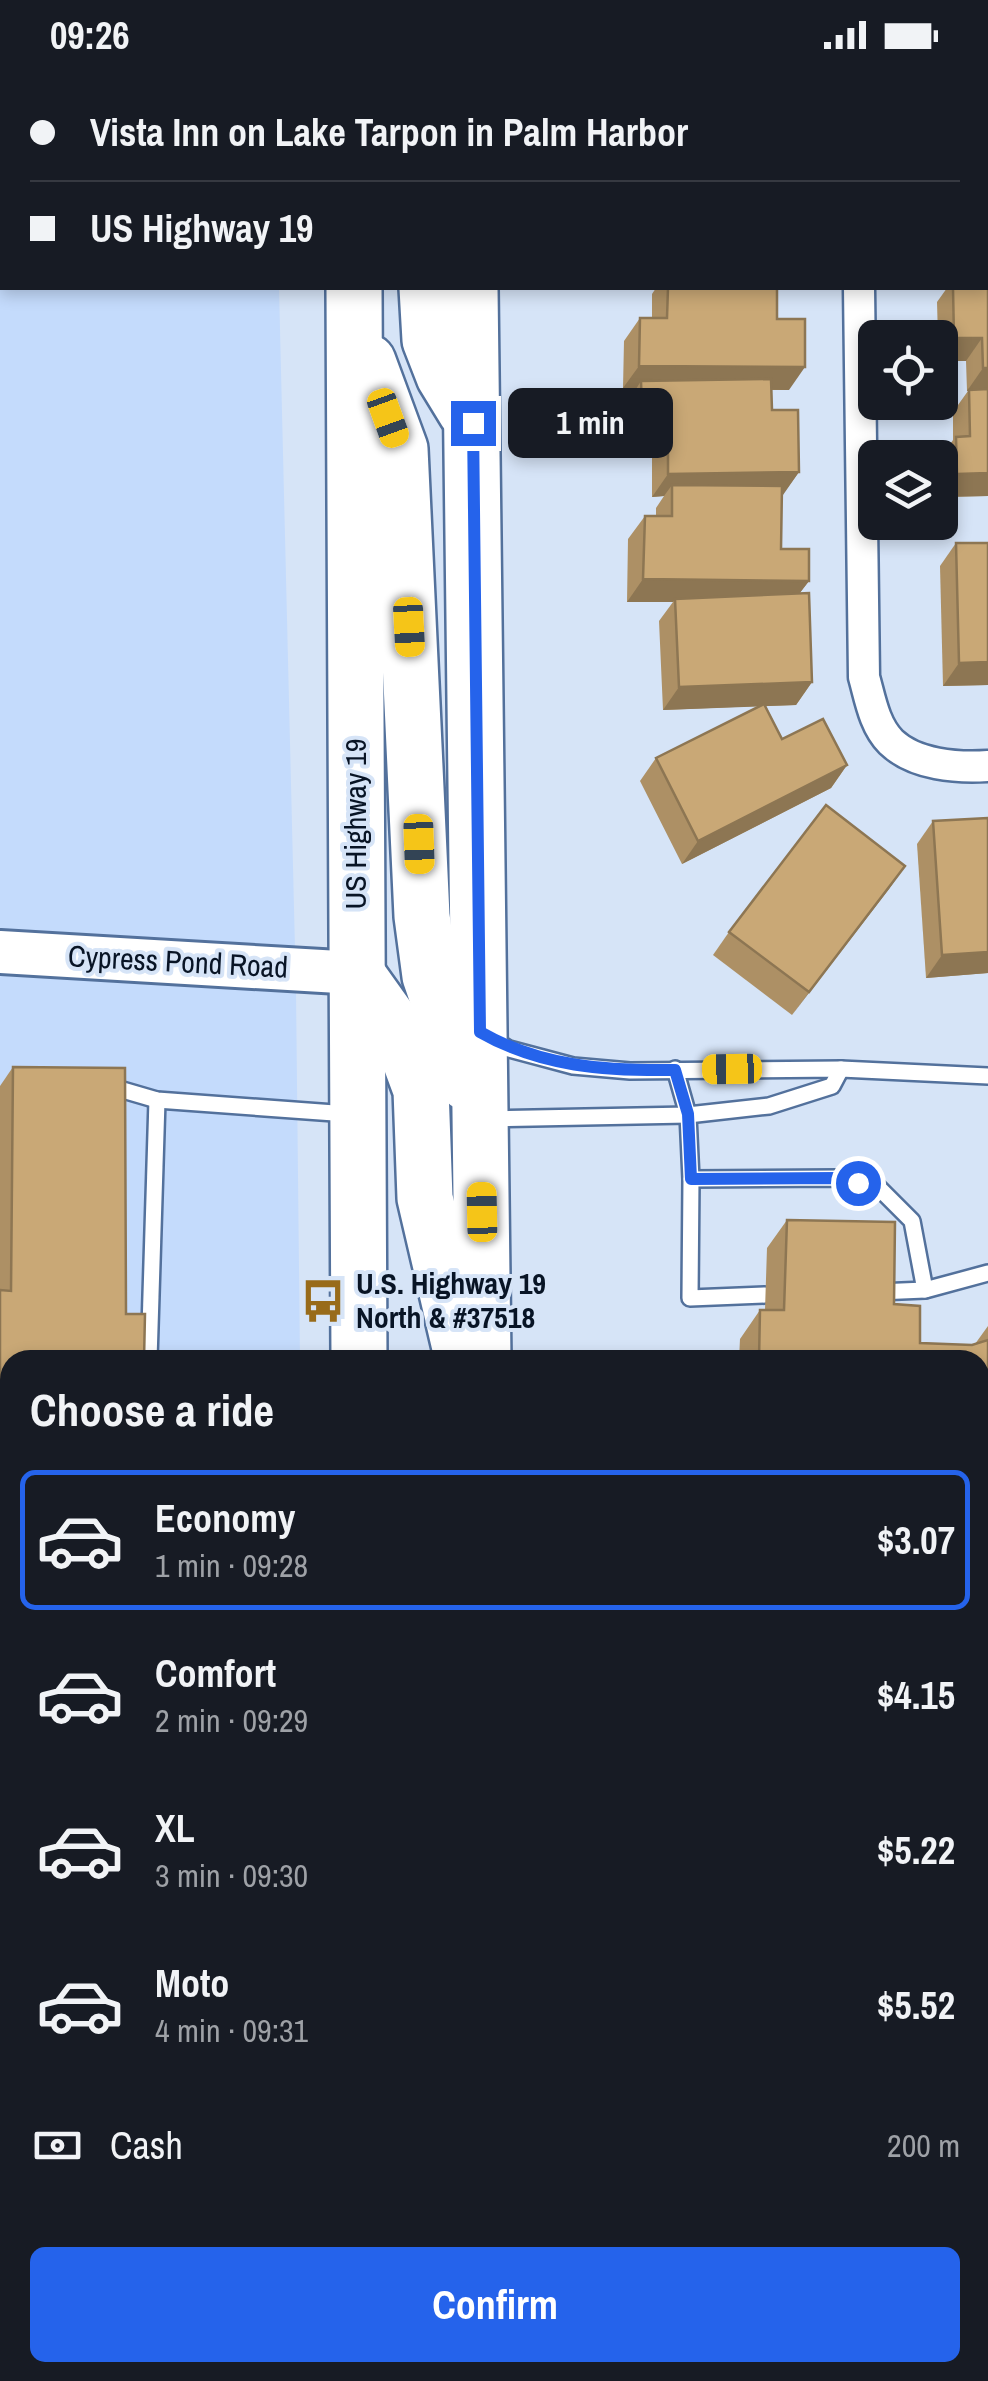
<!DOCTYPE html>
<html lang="en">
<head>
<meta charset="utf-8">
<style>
  :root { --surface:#171b24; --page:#242831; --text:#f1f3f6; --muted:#9ea1a6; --line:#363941; --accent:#2563eb }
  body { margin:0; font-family:"Archivo Narrow",sans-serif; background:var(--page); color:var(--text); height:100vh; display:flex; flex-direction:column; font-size:38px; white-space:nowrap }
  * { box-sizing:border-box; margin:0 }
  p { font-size:32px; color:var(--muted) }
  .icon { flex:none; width:55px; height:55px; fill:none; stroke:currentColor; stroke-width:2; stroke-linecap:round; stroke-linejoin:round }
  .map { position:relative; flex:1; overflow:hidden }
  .sheet { position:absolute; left:0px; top:1280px; width:990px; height:1032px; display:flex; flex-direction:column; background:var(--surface); border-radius:30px 30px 0 0; box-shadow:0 5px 15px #0003 }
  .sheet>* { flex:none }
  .banner { position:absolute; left:0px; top:0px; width:990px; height:220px; box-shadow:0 5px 15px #0003; display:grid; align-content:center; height:220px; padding:0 30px; background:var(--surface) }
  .tools { position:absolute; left:858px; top:250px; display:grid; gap:20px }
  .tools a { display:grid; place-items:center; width:100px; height:100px; border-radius:15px; background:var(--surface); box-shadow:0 5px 15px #0003; font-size:50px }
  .end { position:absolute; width:45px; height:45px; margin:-22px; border:12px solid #2563eb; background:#fff; box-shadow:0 0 0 5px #fff }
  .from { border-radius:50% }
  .bubble { position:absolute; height:70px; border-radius:15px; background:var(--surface); box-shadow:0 5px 15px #0003; font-size:32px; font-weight:700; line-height:70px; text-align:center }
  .car { position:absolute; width:30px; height:60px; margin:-30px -15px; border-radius:12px; box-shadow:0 0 8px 2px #0007; background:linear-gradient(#f5c518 24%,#345 0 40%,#f5c518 0 76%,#345 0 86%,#f5c518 0) }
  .banner b { display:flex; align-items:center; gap:35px; height:95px; font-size:38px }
  .banner b+b { border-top:2px solid var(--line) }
  .banner i { width:25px; height:25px; background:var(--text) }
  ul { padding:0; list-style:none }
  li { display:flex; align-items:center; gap:30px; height:140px; margin:0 20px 15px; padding:0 10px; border:5px solid transparent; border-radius:15px }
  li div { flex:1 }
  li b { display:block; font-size:38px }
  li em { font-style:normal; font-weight:700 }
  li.selected { border-color:var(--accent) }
  li>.icon { width:90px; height:90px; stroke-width:1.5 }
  h2 { padding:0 30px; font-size:45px; line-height:120px }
  .pay { display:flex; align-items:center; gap:25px; height:110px; padding:0 30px; font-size:38px }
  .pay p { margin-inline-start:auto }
  .primary-button { display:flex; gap:20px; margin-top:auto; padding:20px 30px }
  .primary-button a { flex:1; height:115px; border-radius:15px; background:var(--accent); color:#fff; font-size:40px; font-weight:700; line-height:115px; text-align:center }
  .status { display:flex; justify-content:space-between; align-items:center; height:70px; padding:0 50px; background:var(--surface); direction:ltr }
  .status svg { height:28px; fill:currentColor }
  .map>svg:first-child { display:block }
  .built { fill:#c4dbfc }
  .water { fill:#6d9fe6 }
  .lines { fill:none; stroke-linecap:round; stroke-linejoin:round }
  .lane-casing { stroke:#53719c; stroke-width:20 }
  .street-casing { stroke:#53719c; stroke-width:35 }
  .secondary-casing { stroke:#53719c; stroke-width:48 }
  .highway-casing { stroke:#53719c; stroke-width:60 }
  .lane { stroke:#fff; stroke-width:15 }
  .street { stroke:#fff; stroke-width:30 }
  .secondary { stroke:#fff; stroke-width:42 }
  .highway { stroke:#fff; stroke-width:55 }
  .wall { fill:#ad9065 }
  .shaded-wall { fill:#8d7653 }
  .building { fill:#c9a876; stroke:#8d7653; stroke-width:2.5 }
  .route { stroke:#2563eb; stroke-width:12 }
  .labels { text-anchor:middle; stroke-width:8; stroke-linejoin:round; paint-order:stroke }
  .street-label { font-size:30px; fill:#081425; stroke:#d6e4f7 }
  .poi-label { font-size:30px; font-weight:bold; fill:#081425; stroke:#d6e4f7; text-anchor:start }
</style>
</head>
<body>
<div class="status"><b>09:26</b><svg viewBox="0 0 49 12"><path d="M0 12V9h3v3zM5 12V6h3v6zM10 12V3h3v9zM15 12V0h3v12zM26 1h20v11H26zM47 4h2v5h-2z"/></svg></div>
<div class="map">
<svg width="988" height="2311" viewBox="0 0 988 2311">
  <rect width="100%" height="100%" fill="#d6e4f7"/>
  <!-- built -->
  <g class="built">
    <path d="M0 0 86 2H2V218H279L295 879 0 861Z"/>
    <path d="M0 903 296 921 300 1290H10V2302H313V2311H0Z"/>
  </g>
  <!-- water -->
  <g class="water">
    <path d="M980 1468H988V1815L980 1814Z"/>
    <path d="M980 2115 988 2121V2311H760V2302H980Z"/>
  </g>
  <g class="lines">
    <!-- lane casing -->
    <g class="lane-casing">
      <g id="lane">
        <path d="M492 969 509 979 573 996 630 1001 841 999 988 1006"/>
        <path d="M675 999 688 1045 691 1109 690 1228 765 1225"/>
        <path d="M109 1016 157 1030 348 1044"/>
        <path d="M489 1049 688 1045 769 1036 832 1016 841 999"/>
        <path d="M691 1109 838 1108 878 1117 912 1151 925 1220 988 1203"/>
        <path d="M878 1222 925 1220"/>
        <path d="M149 1290 157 1030"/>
        <path d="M0 1352 10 1353"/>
        <path d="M0 1750 10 1751"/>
        <path d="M0 2164 10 2165"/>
        <path d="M0 2232 10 2233"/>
        <path d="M149 2311V2302"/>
      </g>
    </g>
    <!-- street casing -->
    <g class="street-casing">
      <g id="street">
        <path d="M855 0V2"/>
        <path d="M859 218 864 607C870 628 874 655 891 672 915 695 957 698 988 696"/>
        <path d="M980 2039H988"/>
      </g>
    </g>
    <!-- secondary casing -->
    <g class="secondary-casing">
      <path id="secondary" d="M0 882 356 903"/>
    </g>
    <!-- highway casing -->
    <g class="highway-casing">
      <g id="highway">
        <path d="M344 0V2"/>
        <path d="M411 0V2"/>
        <path d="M466 0V2"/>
        <path d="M354 218 359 1290"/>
        <path d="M427 218 430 270 444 306 466 342"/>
        <path d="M470 218 483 1290"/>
        <path d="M368 292 400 379 422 846 430 906 467 1013"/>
        <path d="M356 903 401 966 421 1020 425 1128 461 1282"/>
        <path d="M367 2302V2311"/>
        <path d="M436 2302V2311"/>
        <path d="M494 2302V2311"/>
      </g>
    </g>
    <!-- lane -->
    <use href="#lane" class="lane"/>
    <!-- street -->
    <use href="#street" class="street"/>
    <!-- secondary -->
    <use href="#secondary" class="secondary"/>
    <!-- highway -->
    <use href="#highway" class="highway"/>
  </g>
  <!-- wall -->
  <g class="wall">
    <path d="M627 0H758V2H625Z"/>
    <rect x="934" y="0" width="54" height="2"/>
    <path d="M656 218H777V249L789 320H771L772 340 799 402 782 425 781 479 809 511 799 524 812 612 796 635 766 636 782 669 847 695 831 718 682 794 640 711 656 688 759 636 663 640 659 551 673 532H627L628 469 645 446H656V438L664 426 652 427V365H626L625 334 636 319 623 318 624 271 640 248H652V224Z"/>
    <path d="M947 218H988V426L941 427 940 389 953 370V342L968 321H967L966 291H940V268H938L937 232Z"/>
    <path d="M956 473H988V615L943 616 940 496Z"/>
    <path d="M933 751 988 903 926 908 917 774Z"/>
    <path d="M905 796 792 945 713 885 729 862Z"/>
    <path d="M13 997 10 1341H0V1016Z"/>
    <path d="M787 1150 894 1234 920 1273 972 1275 975 1274 988 1256V1375L980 1290H739L740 1269 760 1240H765L767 1178Z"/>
  </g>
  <!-- shaded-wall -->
  <g class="shaded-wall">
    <path d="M954 268H982L966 291H940V288Z"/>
    <path d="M639 296 805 297 789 320 641 319V311L636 319 623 318Z"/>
    <path d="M983 298H988V321H967Z"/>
    <path d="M642 342H668L652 365H626Z"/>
    <path d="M799 402 783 425 672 426V415L664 426 652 427 668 404Z"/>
    <path d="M988 403V426L941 427 957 404Z"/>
    <path d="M643 509 809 511 792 533 675 529 673 532H627Z"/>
    <path d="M988 592V615L943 616 959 593Z"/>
    <path d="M812 612 796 635 663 640 679 617Z"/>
    <path d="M847 695 831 718 682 794 698 771Z"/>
    <path d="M905 796 889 819 792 945 809 922Z"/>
    <path d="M988 882V903L926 908 942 885Z"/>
    <path d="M0 1305H10V1310L0 1324Z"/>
    <path d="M10 1317V1341H0V1332Z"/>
    <path d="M988 1351V1375L980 1377V1353Z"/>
    <path d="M10 1533V1548H5L0 1553V1542Z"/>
    <path d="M0 1710 8 1711 0 1722Z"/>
    <path d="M0 2094H10V2124L0 2123Z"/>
  </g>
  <!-- building -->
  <g class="building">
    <rect x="640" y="0" width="118" height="2"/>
    <path d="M949 0H988V15V2H949Z"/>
    <path d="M988 209V298H983L982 268H954L953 218H988Z"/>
    <path d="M668 218H777V249H805V297L639 296 640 248H667Z"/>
    <path d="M771 309 772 340H798L799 402 668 404V342H642L641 311Z"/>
    <path d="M988 319V403L957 404 956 367 970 366 969 320Z"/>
    <path d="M672 415 782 416 781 479H809V511L643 509 645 446H672Z"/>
    <path d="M956 473H988V592L959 593Z"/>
    <path d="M809 523 812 612 679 617 675 529Z"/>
    <path d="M764 634 782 669 823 649 847 695 698 771 656 688Z"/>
    <path d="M826 735 905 796 809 922 729 862Z"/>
    <path d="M988 748V882L942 885 933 751Z"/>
    <path d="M13 997 125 998 126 1244H145L144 1290H10V1305H0V1220L11 1221Z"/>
    <path d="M787 1150 895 1152 894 1234 920 1236V1273L972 1275 988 1270V1351L980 1353V1290H759L760 1240H784Z"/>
    <path d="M0 1427H10V1533L0 1542 5 1553 10 1552V1669L8 1711 0 1710Z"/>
    <path d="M0 1829 10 1830V2094H0Z"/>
    <path d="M0 2273 10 2274V2302H108L107 2311H0Z"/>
  </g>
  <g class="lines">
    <!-- route -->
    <path class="route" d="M473 353 480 962C541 997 606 1001 675 1000L688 1044 691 1109 838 1108 858 1113"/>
  </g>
  <!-- icons -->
  <defs>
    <g id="bus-bare" transform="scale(3.45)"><path d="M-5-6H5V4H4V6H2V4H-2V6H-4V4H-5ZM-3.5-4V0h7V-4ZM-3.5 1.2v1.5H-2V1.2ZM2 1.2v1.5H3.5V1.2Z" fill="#986b1a" stroke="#d6e4f7" stroke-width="2.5" paint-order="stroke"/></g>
  </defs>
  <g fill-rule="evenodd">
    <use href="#bus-bare" x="323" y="1231"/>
  </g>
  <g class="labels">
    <!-- street labels -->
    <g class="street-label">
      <text transform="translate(356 754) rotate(-90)" y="10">US Highway 19</text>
      <text transform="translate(178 892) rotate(3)" y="10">Cypress Pond Road</text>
    </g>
    <!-- poi labels -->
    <g class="poi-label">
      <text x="356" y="1224">U.S. Highway 19<tspan x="356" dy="34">North &amp; #37518</tspan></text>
    </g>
  </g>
</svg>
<div class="tools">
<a><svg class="icon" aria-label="locate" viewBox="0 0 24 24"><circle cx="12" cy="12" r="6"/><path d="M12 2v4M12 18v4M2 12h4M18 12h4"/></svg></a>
<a><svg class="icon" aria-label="layers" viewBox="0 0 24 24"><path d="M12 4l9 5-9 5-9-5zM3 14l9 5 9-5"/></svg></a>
</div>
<i class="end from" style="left:858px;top:1113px"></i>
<i class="end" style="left:473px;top:353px"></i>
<div class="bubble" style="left:508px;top:318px;width:165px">1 min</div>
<i class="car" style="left:388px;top:348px;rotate:160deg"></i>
<i class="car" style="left:409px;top:557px;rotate:177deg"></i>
<i class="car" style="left:419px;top:774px;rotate:178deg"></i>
<i class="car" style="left:732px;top:999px;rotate:269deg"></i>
<i class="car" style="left:482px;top:1142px;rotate:359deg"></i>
<div class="banner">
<b><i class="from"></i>Vista Inn on Lake Tarpon in Palm Harbor</b>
<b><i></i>US Highway 19</b>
</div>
<section class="sheet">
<h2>Choose a ride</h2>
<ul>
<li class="selected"><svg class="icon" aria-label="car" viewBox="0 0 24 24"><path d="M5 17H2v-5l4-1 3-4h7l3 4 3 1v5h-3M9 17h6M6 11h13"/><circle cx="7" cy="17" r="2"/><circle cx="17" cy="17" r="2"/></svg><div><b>Economy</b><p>1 min · 09:28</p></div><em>$3.07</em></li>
<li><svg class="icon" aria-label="car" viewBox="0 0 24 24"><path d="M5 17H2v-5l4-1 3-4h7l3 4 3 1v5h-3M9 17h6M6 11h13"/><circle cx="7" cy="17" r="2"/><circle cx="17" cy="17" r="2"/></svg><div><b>Comfort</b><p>2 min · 09:29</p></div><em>$4.15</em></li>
<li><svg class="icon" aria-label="car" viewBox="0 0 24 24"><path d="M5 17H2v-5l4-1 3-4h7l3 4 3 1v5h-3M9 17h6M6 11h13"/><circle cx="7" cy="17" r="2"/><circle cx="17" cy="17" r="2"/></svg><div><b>XL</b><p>3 min · 09:30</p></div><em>$5.22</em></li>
<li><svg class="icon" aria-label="car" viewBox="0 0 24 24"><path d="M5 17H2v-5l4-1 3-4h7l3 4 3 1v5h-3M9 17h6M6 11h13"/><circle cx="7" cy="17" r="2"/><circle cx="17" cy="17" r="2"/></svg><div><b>Moto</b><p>4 min · 09:31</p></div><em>$5.52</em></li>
</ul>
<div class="pay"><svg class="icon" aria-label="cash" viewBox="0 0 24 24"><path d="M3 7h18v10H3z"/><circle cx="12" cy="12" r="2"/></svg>Cash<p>200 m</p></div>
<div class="primary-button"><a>Confirm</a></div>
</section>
</div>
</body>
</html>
